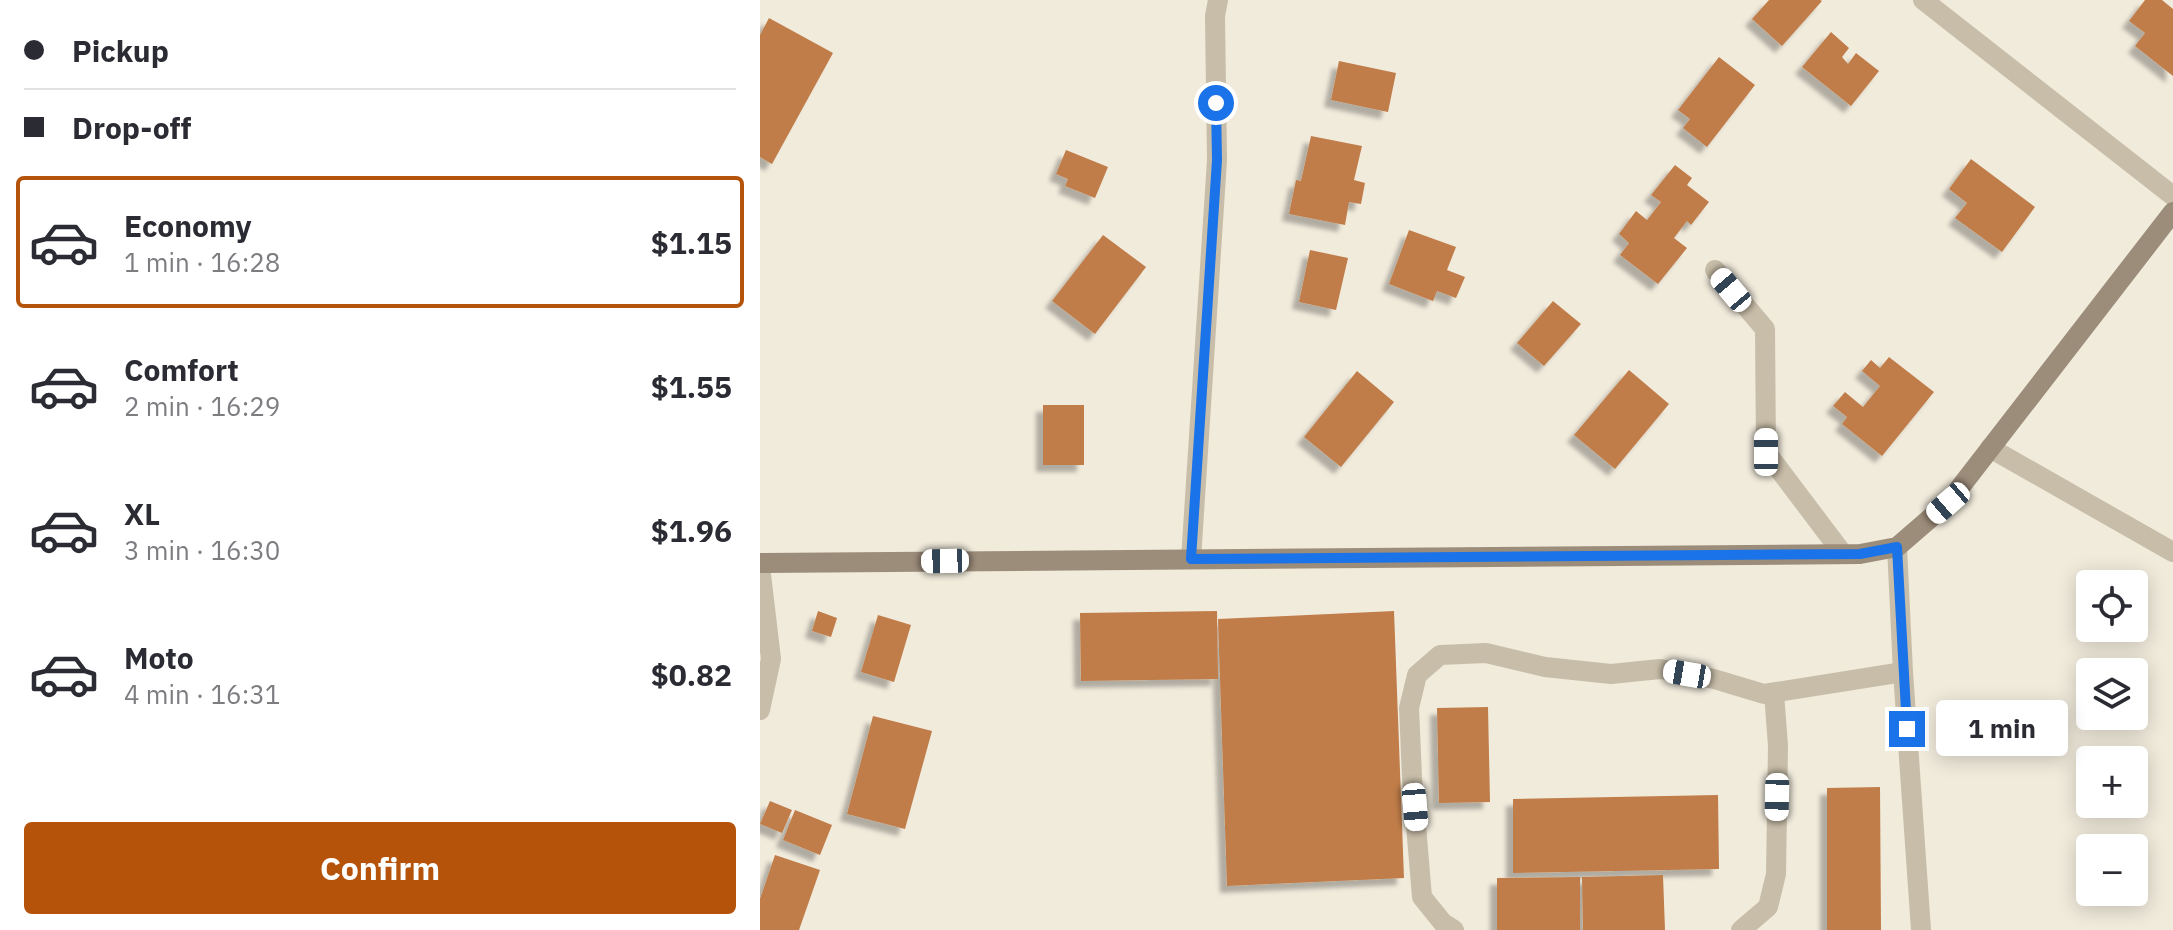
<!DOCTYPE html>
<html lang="en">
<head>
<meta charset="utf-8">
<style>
  :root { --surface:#fff; --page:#f2f2f3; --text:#2b2b33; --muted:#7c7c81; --line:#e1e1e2; --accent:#b45309 }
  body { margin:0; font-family:"IBM Plex Sans",sans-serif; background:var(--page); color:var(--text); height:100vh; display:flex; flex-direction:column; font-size:30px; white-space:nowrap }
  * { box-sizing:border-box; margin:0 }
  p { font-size:26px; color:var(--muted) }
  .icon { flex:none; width:44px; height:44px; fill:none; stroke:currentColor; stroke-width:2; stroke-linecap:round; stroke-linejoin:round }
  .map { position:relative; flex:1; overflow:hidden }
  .side { display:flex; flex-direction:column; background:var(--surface); width:760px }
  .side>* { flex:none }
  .hud { display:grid; align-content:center; height:176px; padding:0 24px; background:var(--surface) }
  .tools { position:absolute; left:1316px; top:570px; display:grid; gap:16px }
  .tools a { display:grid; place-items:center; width:72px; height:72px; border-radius:8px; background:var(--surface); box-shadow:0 4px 20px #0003; font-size:40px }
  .end { position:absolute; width:36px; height:36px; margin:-18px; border:10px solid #1a73e8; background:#fff; box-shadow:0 0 0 4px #fff }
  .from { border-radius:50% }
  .bubble { position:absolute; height:56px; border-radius:8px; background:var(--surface); box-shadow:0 4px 20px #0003; font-size:26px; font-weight:700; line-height:56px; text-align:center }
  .car { position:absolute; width:24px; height:48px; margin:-24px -12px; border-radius:10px; box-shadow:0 0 6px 2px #0007; background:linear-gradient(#fff 24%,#345 0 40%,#fff 0 76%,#345 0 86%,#fff 0) }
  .hud b { display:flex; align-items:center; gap:28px; height:76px; font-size:30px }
  .hud b+b { border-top:2px solid var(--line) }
  .hud i { width:20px; height:20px; background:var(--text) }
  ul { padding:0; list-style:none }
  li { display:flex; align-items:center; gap:24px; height:132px; margin:0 16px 12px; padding:0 8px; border:4px solid transparent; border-radius:8px }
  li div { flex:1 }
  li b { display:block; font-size:30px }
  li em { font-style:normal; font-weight:700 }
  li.selected { border-color:var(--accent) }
  li>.icon { width:72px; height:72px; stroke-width:1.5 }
  .action { display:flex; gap:16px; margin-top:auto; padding:16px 24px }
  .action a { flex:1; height:92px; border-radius:8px; background:var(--accent); color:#fff; font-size:32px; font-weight:700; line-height:92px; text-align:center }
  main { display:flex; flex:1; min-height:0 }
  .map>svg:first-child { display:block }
  .building { fill:#c07d4a; filter:url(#shadow) }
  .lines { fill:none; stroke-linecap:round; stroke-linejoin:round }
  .street { stroke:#c8bda8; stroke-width:20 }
  .secondary { stroke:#9c8c7a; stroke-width:20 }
  .route { stroke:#1a73e8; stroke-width:10 }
</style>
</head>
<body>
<main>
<section class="side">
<div class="hud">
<b><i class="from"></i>Pickup</b>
<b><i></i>Drop-off</b>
</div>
<ul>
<li class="selected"><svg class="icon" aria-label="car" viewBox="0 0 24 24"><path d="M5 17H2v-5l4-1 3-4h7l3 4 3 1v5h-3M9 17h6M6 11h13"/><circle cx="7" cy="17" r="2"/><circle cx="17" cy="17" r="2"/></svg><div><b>Economy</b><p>1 min · 16:28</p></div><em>$1.15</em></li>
<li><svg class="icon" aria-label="car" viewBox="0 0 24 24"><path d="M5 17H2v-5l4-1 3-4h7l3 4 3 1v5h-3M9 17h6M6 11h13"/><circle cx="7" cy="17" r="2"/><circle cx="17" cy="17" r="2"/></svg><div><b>Comfort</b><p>2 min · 16:29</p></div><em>$1.55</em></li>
<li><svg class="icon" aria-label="car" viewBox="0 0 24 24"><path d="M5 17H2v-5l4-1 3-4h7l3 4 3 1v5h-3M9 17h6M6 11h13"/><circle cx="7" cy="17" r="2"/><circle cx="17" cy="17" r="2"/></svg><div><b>XL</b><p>3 min · 16:30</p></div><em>$1.96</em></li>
<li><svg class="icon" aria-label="car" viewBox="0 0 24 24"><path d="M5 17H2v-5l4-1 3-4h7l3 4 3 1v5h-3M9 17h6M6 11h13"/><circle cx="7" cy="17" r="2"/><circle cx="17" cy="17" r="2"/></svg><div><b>Moto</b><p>4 min · 16:31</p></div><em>$0.82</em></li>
</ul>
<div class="action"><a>Confirm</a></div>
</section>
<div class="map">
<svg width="1413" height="930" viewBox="0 0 1413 930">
  <defs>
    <filter id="shadow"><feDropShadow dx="-7" dy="7" stdDeviation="2" flood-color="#0004"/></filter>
  </defs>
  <rect width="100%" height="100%" fill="#f1ebdc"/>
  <!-- building -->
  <g class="building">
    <path d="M1009 0H1060L1062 1 1022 46 992 19Z"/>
    <path d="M1385 0H1402L1413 9V76L1375 46 1385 33 1369 21Z"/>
    <path d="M9 18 73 53 12 164 0 157V35Z"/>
    <path d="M1071 32 1089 48 1082 57 1088 64 1096 53 1119 71 1091 106 1042 67Z"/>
    <path d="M959 57 995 85 947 147 923 128 930 119 918 110Z"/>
    <path d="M579 61 636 73 628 112 571 100Z"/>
    <path d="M551 136 602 146 594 180 605 183 601 204 589 202 585 225 529 214 536 180 541 181Z"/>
    <path d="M306 150 348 167 335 198 305 186 308 179 296 174Z"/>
    <path d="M1211 159 1275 207 1242 252 1195 218 1207 203 1189 189Z"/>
    <path d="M915 165 932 178 927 185 949 202 931 225 927 221 914 238 927 248 898 284 860 255 869 243 859 234 876 211 887 220 901 202 891 195Z"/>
    <path d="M649 230 696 247 687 270 705 277 696 298 677 291 673 301 629 284Z"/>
    <path d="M343 235 386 267 335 334 292 301Z"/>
    <path d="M550 250 588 258 576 310 539 302Z"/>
    <path d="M793 301 821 324 784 366 757 343Z"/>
    <path d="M1129 357 1174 392 1122 456 1082 424 1087 417 1073 406 1085 392 1103 407 1120 386 1102 371 1111 360 1120 368Z"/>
    <path d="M869 370 909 404 855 469 814 435Z"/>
    <path d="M597 371 634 402 581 467 544 437Z"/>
    <rect x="283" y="405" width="41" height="60"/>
    <path d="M58 611 77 618 71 637 52 631Z"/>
    <path d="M457 611 458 679 321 681 320 613Z"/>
    <path d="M634 611 644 878 467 886 458 619Z"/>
    <path d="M118 615 151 625 134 682 101 672Z"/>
    <path d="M728 707 730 802 679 803 677 708Z"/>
    <path d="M113 716 172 731 145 829 87 814Z"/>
    <path d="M1120 787 1121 930H1067V788Z"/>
    <path d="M958 795 959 869 753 873V799Z"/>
    <path d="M10 801 32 810 22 833 0 824Z"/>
    <path d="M35 810 72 825 60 855 23 840Z"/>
    <path d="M15 855 60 870 39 930H0V899Z"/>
    <path d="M903 875 905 930H823L822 877Z"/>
    <path d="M820 877V930H737V878Z"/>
  </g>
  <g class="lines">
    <!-- street -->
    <g class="street">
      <path d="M1163 0 1413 196"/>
      <path d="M955 270 1005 329 1006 452 1083 554"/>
      <path d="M1230 448 1413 552"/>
      <path d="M1137 547 1143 672 1161 930"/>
      <path d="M431 559 457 160 455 16 458 0"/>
      <path d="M0 566 11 659 0 710"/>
      <path d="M694 930 683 923 662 897 652 777 649 708 657 675 680 655 726 653 785 667 851 674 900 669 954 679 1004 694 1143 672"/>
      <path d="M981 930 1008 907 1016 874 1018 746 1014 693"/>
    </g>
    <!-- secondary -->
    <path class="secondary" d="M0 563 1100 554 1137 547 1188 503 1413 212"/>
  </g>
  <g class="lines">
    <!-- route -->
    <path class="route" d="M456 103 457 160 431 559 1100 554 1137 547 1147 729"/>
  </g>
</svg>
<div class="tools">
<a><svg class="icon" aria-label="locate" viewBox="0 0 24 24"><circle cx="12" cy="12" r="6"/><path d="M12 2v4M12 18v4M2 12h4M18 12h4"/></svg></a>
<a><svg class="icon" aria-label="layers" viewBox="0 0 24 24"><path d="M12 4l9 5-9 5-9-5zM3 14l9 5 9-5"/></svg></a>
<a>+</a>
<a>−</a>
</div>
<i class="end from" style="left:456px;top:103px"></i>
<i class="end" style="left:1147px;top:729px"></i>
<div class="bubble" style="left:1176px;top:700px;width:132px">1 min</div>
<i class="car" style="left:971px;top:290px;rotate:320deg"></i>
<i class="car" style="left:1006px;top:452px;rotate:0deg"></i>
<i class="car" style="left:1188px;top:503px;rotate:229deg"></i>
<i class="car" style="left:185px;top:561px;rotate:269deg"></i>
<i class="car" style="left:927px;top:674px;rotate:280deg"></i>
<i class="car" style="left:1017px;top:797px;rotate:181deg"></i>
<i class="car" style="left:655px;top:807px;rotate:175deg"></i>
</div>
</main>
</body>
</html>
